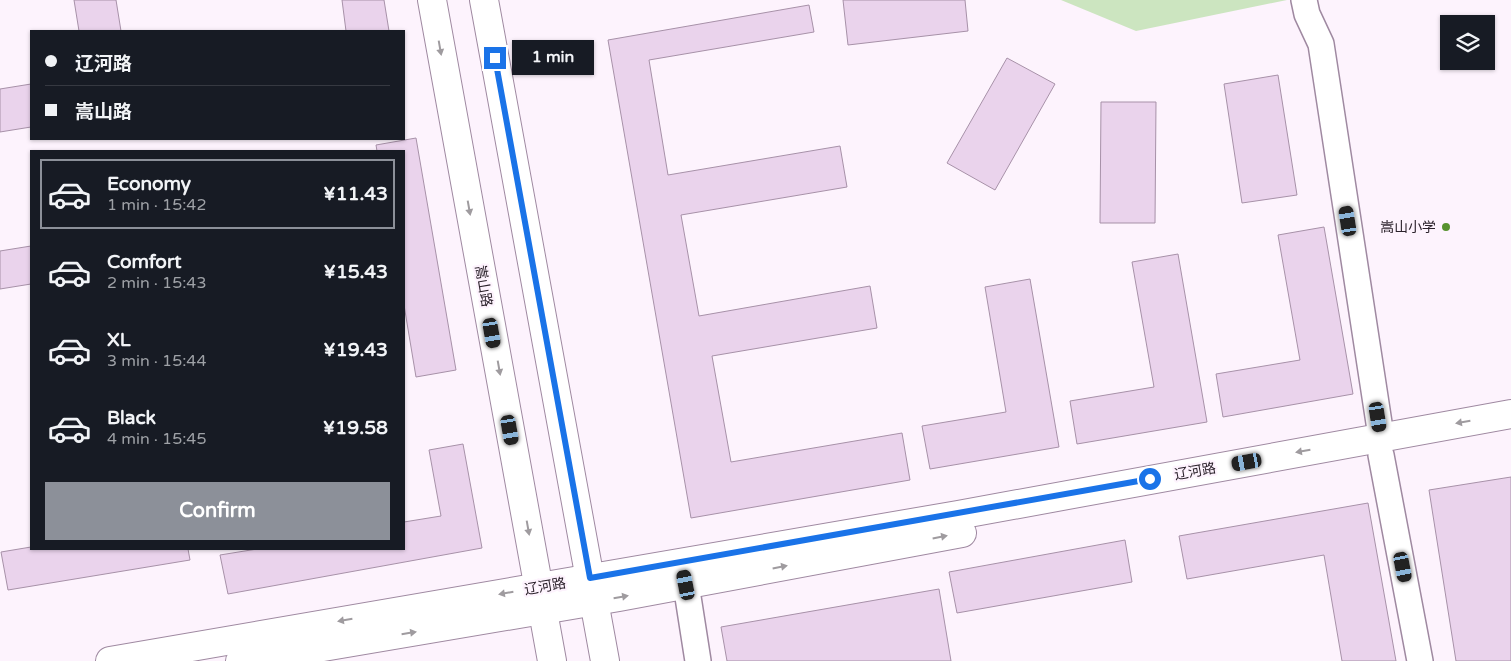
<!DOCTYPE html>
<html lang="en">
<head>
<meta charset="utf-8">
<style>
  :root { --surface:#171b24; --page:#20242c; --text:#f1f3f6; --muted:#9ea1a6; --line:#363941; --accent:#8c9099 }
  body { margin:0; font-family:"Varela Round","Noto Sans SC",sans-serif; background:var(--page); color:var(--text); height:100vh; display:flex; flex-direction:column; font-size:19px; white-space:nowrap }
  * { box-sizing:border-box; margin:0 }
  p { font-size:16px; color:var(--muted) }
  .icon { flex:none; width:28px; height:28px; fill:none; stroke:currentColor; stroke-width:2; stroke-linecap:round; stroke-linejoin:round }
  .map { position:relative; flex:1; overflow:hidden }
  .drawer { position:absolute; left:30px; top:150px; width:375px; height:400px; display:flex; flex-direction:column; background:var(--surface); border-radius:0px; box-shadow:0 1px 4px #0004 }
  .drawer>* { flex:none }
  .hud { position:absolute; left:30px; top:30px; width:375px; height:110px; border-radius:0px; box-shadow:0 1px 4px #0004; display:grid; align-content:center; height:110px; padding:0 15px; background:var(--surface) }
  .fabs { position:absolute; left:1440px; top:15px; display:grid; gap:10px }
  .fabs a { display:grid; place-items:center; width:55px; height:55px; border-radius:0px; background:var(--surface); box-shadow:0 1px 4px #0004; font-size:25px }
  .end { position:absolute; width:22px; height:22px; margin:-11px; border:6px solid #1a73e8; background:#fff; box-shadow:0 0 0 2px #fff }
  .from { border-radius:50% }
  .bubble { position:absolute; height:35px; border-radius:0px; background:var(--surface); box-shadow:0 1px 4px #0004; font-size:16px; font-weight:700; line-height:35px; text-align:center }
  .car { position:absolute; width:15px; height:30px; margin:-15px -8px; border-radius:6px; box-shadow:0 0 4px 1px #0007; background:linear-gradient(#222 24%,#8ab4d8 0 40%,#222 0 76%,#8ab4d8 0 86%,#222 0) }
  .hud b { display:flex; align-items:center; gap:18px; height:48px; font-size:19px }
  .hud b+b { border-top:1px solid var(--line) }
  .hud i { width:12px; height:12px; background:var(--text) }
  ul { padding:9px 0 0; list-style:none }
  li { display:flex; align-items:center; gap:15px; height:70px; margin:0 10px 8px; padding:0 5px; border:2px solid transparent; border-radius:0px }
  li div { flex:1 }
  li b { display:block; font-size:19px }
  li em { font-style:normal; font-weight:700 }
  li.current { border-color:var(--accent) }
  li>.icon { width:45px; height:45px; stroke-width:1.5 }
  .primary-button { display:flex; gap:10px; margin-top:auto; padding:10px 15px }
  .primary-button a { flex:1; height:58px; border-radius:0px; background:var(--accent); color:#fff; font-size:20px; font-weight:700; line-height:58px; text-align:center }
  .map>svg:first-child { display:block }
  .green { fill:#cce5c0 }
  .building { fill:#ead3ec; stroke:#a791a8 }
  .lines { fill:none; stroke-linecap:round; stroke-linejoin:round }
  .minor-casing { stroke:#9f89a1; stroke-width:28 }
  .secondary-casing { stroke:#9f89a1; stroke-width:30 }
  .minor { stroke:#fff; stroke-width:25 }
  .secondary { stroke:#fff; stroke-width:28 }
  .oneway { fill:#9f9b9f }
  .route { stroke:#1a73e8; stroke-width:6 }
  .poi-dot { fill:#57922f; stroke:#fdf3fd; stroke-width:2 }
  .labels { text-anchor:middle; stroke-width:4.5; stroke-linejoin:round; paint-order:stroke }
  .poi-label { font-size:14px; fill:#2a212a; stroke:#fdf3fd; text-anchor:end }
  .street-label { font-size:14px; fill:#2a212a; stroke:#fdf3fd }
</style>
</head>
<body>
<div class="map">
<svg width="1511" height="661" viewBox="0 0 1511 661">
  <rect width="100%" height="100%" fill="#fdf3fd"/>
  <!-- green -->
  <path class="green" d="M1061 0H1287L1136 31Z"/>
  <!-- building -->
  <g class="building">
    <path d="M74 0H116L121 31H79Z"/>
    <path d="M342 0H384L389 31H346Z"/>
    <path d="M843 0H965L968 31 848 45Z"/>
    <path d="M809 5 814 32 649 60 668 175 840 146 847 187 681 215 699 316 870 286 877 328 712 356 731 462 902 433 910 480 691 518 608 40Z"/>
    <path d="M1007 58 1055 84 995 190 947 163Z"/>
    <path d="M1278 75 1297 195 1242 203 1224 84Z"/>
    <path d="M31 84V127L0 132V89Z"/>
    <path d="M1101 102H1156L1155 223H1100Z"/>
    <path d="M416 138 456 370 416 377 404 305V151H377L376 145Z"/>
    <path d="M1324 227 1353 394 1223 417 1216 374 1300 360 1278 235Z"/>
    <path d="M31 246V284L0 289V251Z"/>
    <path d="M1178 254 1207 422 1077 444 1070 401 1154 387 1132 262Z"/>
    <path d="M1030 279 1059 447 930 469 922 426 1006 412 985 287Z"/>
    <path d="M463 444 482 548 228 594 220 555 257 549H404V522L441 516 429 450Z"/>
    <path d="M1511 477V661H1456L1429 490Z"/>
    <path d="M1368 503 1396 661H1342L1324 555 1187 579 1179 536Z"/>
    <path d="M1125 540 1132 582 957 613 949 572Z"/>
    <path d="M31 547V549H188L190 560 8 590 1 552Z"/>
    <path d="M939 589 951 661H727L721 627Z"/>
  </g>
  <g class="lines">
    <!-- minor casing -->
    <g class="minor-casing">
      <g id="minor">
        <path d="M1304 0 1307 14 1321 44 1381 436"/>
        <path d="M1381 455 1420 661"/>
        <path d="M683 565 698 661"/>
      </g>
    </g>
    <!-- secondary casing -->
    <g class="secondary-casing">
      <g id="secondary">
        <path d="M432 0 552 661"/>
        <path d="M484 0 605 661"/>
        <path d="M110 661 958 515 1511 414"/>
        <path d="M240 661 619 597 962 533"/>
      </g>
    </g>
    <!-- minor -->
    <use href="#minor" class="minor"/>
    <!-- secondary -->
    <use href="#secondary" class="secondary"/>
  </g>
  <!-- one-way arrows -->
  <defs><path id="oneway-solid" d="M-6-.8H1V-3.2L6.5 0L1 3.2V.8H-6Z" transform="scale(1.25)"/></defs>
  <g class="oneway">
    <use href="#oneway-solid" transform="translate(440 48) rotate(80)"/>
    <use href="#oneway-solid" transform="translate(469 208) rotate(80)"/>
    <use href="#oneway-solid" transform="translate(499 368) rotate(80)"/>
    <use href="#oneway-solid" transform="translate(1463 422) rotate(170)"/>
    <use href="#oneway-solid" transform="translate(1303 451) rotate(170)"/>
    <use href="#oneway-solid" transform="translate(528 528) rotate(80)"/>
    <use href="#oneway-solid" transform="translate(940 537) rotate(-11)"/>
    <use href="#oneway-solid" transform="translate(780 567) rotate(-11)"/>
    <use href="#oneway-solid" transform="translate(506 593) rotate(170)"/>
    <use href="#oneway-solid" transform="translate(621 597) rotate(-10)"/>
    <use href="#oneway-solid" transform="translate(345 620) rotate(170)"/>
    <use href="#oneway-solid" transform="translate(409 633) rotate(-9)"/>
  </g>
  <g class="lines">
    <!-- route -->
    <path class="route" d="M495 58 590 578 1150 479"/>
  </g>
  <!-- markers -->
  <circle class="poi-dot" cx="1446" cy="227" r="5"/>
  <g class="labels">
    <!-- poi labels -->
    <g class="poi-label">
      <text x="1436" y="232">嵩山小学</text>
    </g>
    <!-- street labels -->
    <g class="street-label">
      <text transform="translate(484 286) rotate(80)" y="5">嵩山路</text>
      <text transform="translate(1195 471) rotate(-10)" y="5">辽河路</text>
      <text transform="translate(545 586) rotate(-10)" y="5">辽河路</text>
    </g>
  </g>
</svg>
<div class="fabs">
<a><svg class="icon" aria-label="layers" viewBox="0 0 24 24"><path d="M12 4l9 5-9 5-9-5zM3 14l9 5 9-5"/></svg></a>
</div>
<i class="end from" style="left:1150px;top:479px"></i>
<i class="end" style="left:495px;top:58px"></i>
<div class="bubble" style="left:512px;top:40px;width:82px">1 min</div>
<i class="car" style="left:1348px;top:221px;rotate:351deg"></i>
<i class="car" style="left:492px;top:333px;rotate:170deg"></i>
<i class="car" style="left:1378px;top:417px;rotate:171deg"></i>
<i class="car" style="left:510px;top:430px;rotate:170deg"></i>
<i class="car" style="left:1247px;top:462px;rotate:260deg"></i>
<i class="car" style="left:1403px;top:567px;rotate:169deg"></i>
<i class="car" style="left:686px;top:585px;rotate:349deg"></i>
<div class="hud">
<b><i class="from"></i>辽河路</b>
<b><i></i>嵩山路</b>
</div>
<section class="drawer">
<ul>
<li class="current"><svg class="icon" aria-label="car" viewBox="0 0 24 24"><path d="M5 17H2v-5l4-1 3-4h7l3 4 3 1v5h-3M9 17h6M6 11h13"/><circle cx="7" cy="17" r="2"/><circle cx="17" cy="17" r="2"/></svg><div><b>Economy</b><p>1 min · 15:42</p></div><em>¥11.43</em></li>
<li><svg class="icon" aria-label="car" viewBox="0 0 24 24"><path d="M5 17H2v-5l4-1 3-4h7l3 4 3 1v5h-3M9 17h6M6 11h13"/><circle cx="7" cy="17" r="2"/><circle cx="17" cy="17" r="2"/></svg><div><b>Comfort</b><p>2 min · 15:43</p></div><em>¥15.43</em></li>
<li><svg class="icon" aria-label="car" viewBox="0 0 24 24"><path d="M5 17H2v-5l4-1 3-4h7l3 4 3 1v5h-3M9 17h6M6 11h13"/><circle cx="7" cy="17" r="2"/><circle cx="17" cy="17" r="2"/></svg><div><b>XL</b><p>3 min · 15:44</p></div><em>¥19.43</em></li>
<li><svg class="icon" aria-label="car" viewBox="0 0 24 24"><path d="M5 17H2v-5l4-1 3-4h7l3 4 3 1v5h-3M9 17h6M6 11h13"/><circle cx="7" cy="17" r="2"/><circle cx="17" cy="17" r="2"/></svg><div><b>Black</b><p>4 min · 15:45</p></div><em>¥19.58</em></li>
</ul>
<div class="primary-button"><a>Confirm</a></div>
</section>
</div>
</body>
</html>
